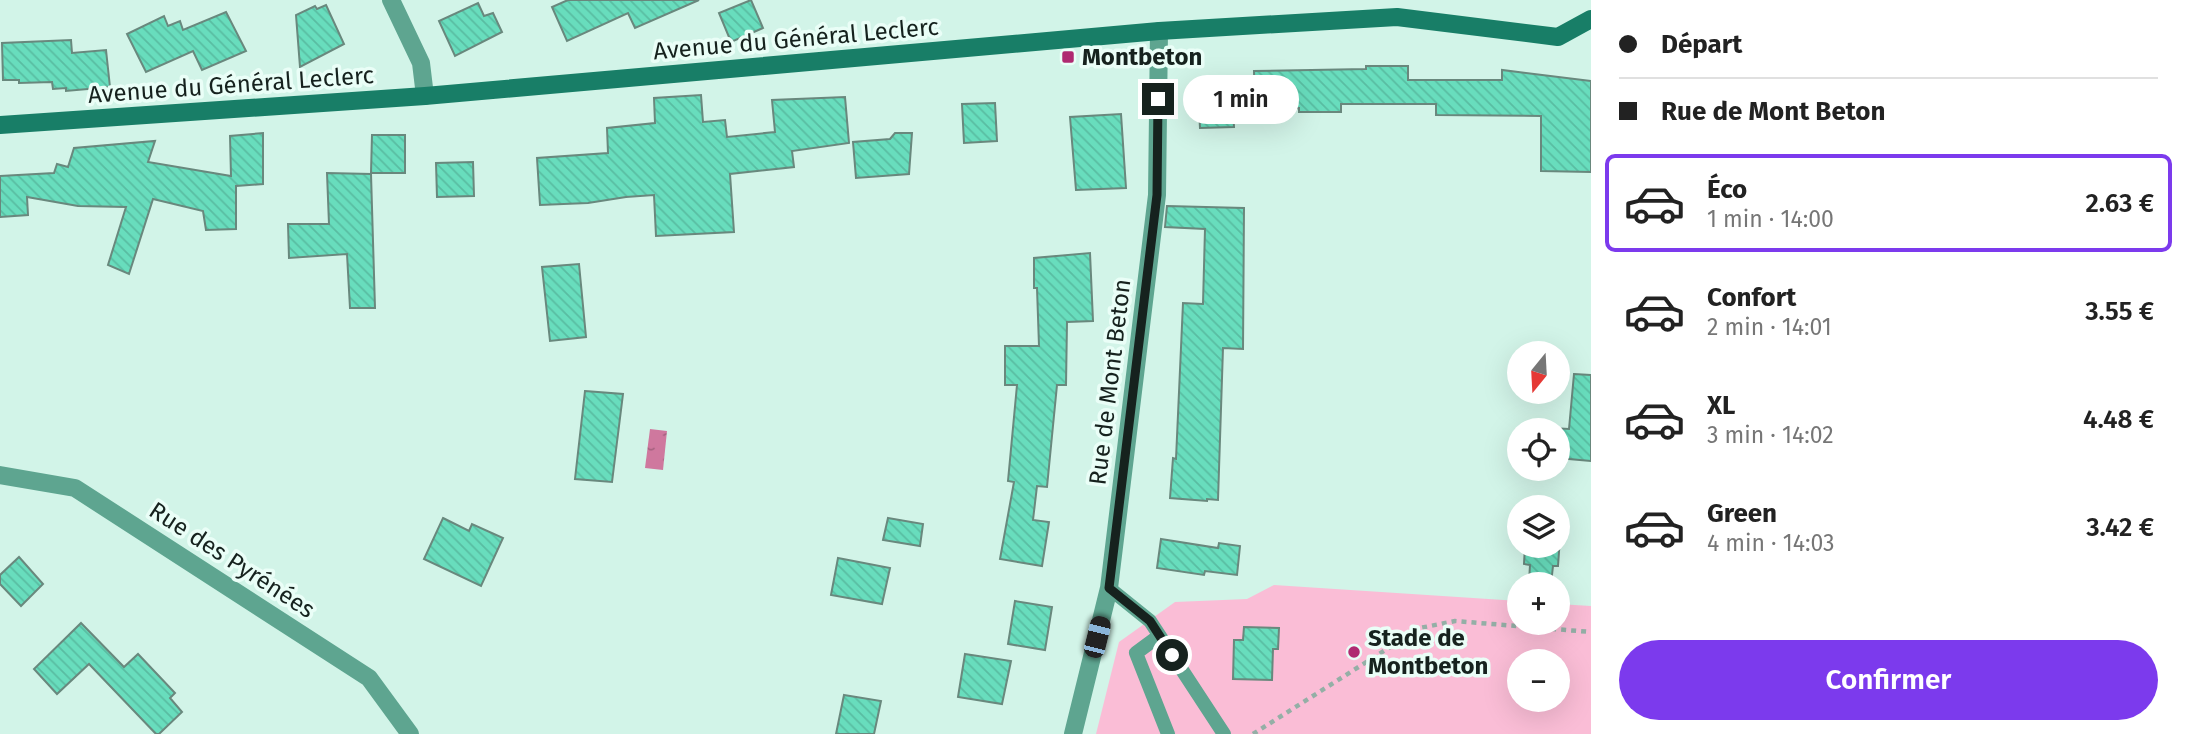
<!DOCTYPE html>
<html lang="fr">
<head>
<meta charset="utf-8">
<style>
  :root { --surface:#fff; --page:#f2f2f2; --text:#222; --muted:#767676; --line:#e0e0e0; --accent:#7c3aed }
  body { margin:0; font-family:"Fira Sans",sans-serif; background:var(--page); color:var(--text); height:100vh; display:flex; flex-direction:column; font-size:26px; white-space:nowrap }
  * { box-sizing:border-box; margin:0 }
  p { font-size:23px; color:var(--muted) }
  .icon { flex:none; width:38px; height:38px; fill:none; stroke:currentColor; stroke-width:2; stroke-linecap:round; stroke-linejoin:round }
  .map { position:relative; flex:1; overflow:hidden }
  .side { display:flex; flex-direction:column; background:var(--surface); width:595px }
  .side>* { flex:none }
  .top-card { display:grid; align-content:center; height:154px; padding:0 28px; background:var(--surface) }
  .needle { width:46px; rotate:198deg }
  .fabs { position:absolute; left:1507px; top:341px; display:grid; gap:14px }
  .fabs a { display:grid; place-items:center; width:63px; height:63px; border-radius:50%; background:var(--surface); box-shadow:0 7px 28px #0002; font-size:35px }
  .end { position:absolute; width:32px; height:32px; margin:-16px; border:9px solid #16221e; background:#fff; box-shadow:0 0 0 4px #fff }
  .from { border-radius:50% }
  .bubble { position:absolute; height:49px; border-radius:24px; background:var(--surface); box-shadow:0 7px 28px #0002; font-size:23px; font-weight:600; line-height:49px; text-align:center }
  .car { position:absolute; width:21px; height:42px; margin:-21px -10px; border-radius:9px; box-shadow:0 0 5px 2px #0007; background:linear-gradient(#222 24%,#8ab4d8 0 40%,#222 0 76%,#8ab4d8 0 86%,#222 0) }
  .top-card b { display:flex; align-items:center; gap:24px; height:66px; font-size:26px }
  .top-card b+b { border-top:2px solid var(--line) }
  .top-card i { width:18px; height:18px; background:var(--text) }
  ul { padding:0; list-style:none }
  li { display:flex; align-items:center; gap:21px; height:98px; margin:0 14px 10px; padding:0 14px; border:4px solid transparent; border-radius:10px }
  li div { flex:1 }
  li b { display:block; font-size:26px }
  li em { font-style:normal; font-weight:600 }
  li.current { border-color:var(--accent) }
  li>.icon { width:63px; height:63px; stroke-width:1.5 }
  .action { display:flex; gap:14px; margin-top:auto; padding:14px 28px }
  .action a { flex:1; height:80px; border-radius:42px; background:var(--accent); color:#fff; font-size:28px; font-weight:600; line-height:80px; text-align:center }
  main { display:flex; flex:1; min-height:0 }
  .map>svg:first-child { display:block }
  .park { fill:#fabdd6; fill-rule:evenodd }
  .water { fill:url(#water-ripples) }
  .building { fill:url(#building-back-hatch); stroke:#69887d; stroke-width:2 }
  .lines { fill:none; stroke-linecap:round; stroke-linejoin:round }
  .path { stroke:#94afa6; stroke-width:4.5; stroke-dasharray:5 5; stroke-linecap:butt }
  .lane { stroke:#5ea590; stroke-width:14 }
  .street { stroke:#5ea590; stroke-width:18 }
  .secondary { stroke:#187e67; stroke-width:18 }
  .route { stroke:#16221e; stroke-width:9 }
  .poi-dot { fill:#af2a71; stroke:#eafef7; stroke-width:2.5 }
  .labels { text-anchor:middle; stroke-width:7; stroke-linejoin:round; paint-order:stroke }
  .street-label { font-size:24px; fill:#16221e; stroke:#eafef7 }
  .poi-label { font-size:24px; font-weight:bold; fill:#16221e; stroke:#eafef7; text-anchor:start }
</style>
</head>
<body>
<main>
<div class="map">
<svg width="1591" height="734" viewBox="0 0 1591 734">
  <defs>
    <pattern id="water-ripples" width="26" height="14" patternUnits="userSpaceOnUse" patternTransform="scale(1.75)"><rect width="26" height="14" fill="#cf789e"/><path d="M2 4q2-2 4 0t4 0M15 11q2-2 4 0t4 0" fill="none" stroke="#a76280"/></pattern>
    <pattern id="building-back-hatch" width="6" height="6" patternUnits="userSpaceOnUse" patternTransform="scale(1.75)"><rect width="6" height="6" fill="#68ddbd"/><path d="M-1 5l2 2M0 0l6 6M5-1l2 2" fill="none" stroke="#59bda2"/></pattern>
  </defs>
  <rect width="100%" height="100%" fill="#d2f4e8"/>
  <!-- park -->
  <path class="park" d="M1274 585 1519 601V623H1558V604L1591 606V734H1096L1119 642 1175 602 1247 599ZM1519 662H1558V700H1519Z"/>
  <!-- water -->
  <path class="water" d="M650 429 667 431 663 470 645 468Z"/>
  <!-- building -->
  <g class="building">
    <path d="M568 0H699L635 28 628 13 567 41 552 7Z"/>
    <path d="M751 0 763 28 731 42 719 13Z"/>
    <path d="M478 3 484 16 493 13 502 32 455 56 439 21Z"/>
    <path d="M326 5 344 44 300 67 296 15 315 6 317 9Z"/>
    <path d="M226 12 246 51 202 70 193 51 146 72 127 34 164 16 168 26 180 21 183 30Z"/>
    <path d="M71 40 72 53 106 50 110 87 66 91V88L53 89 52 82 19 83V80H3L2 43Z"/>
    <path d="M1366 66H1408V80H1502V70L1591 81V172L1541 171V116L1436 115V104H1341V112H1299V108L1255 109 1254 71 1366 69Z"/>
    <path d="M1232 89 1234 127 1200 128 1198 90Z"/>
    <path d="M701 95 703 122 725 120 727 137 775 132 772 100 845 97 849 143 792 151 794 167 730 174 734 232 656 236 654 195 626 197 588 203 540 205 537 158 608 153 607 128 655 123 654 98Z"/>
    <path d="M995 103 997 141 964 143 962 104Z"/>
    <path d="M1121 114 1126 188 1076 190 1070 117Z"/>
    <path d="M263 133V184L236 186V229L206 230 203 211 153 199 129 274 108 265 126 207 78 206 27 197 28 215 0 217V176L54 173 57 164 68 167 74 148 155 141 148 162 231 176 230 136Z"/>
    <path d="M895 133H912L909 174 856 178 853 142 890 139Z"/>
    <path d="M372 135H405V173H371Z"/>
    <path d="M473 162 474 196 437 197 436 163Z"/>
    <path d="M327 173 371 174 375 308H350L347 254 289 258 288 224H329Z"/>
    <path d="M1167 206 1244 208 1243 349 1223 348 1218 500 1207 499V501L1170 498 1173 458 1176 459 1183 303 1203 304 1205 229 1165 227Z"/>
    <path d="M1090 253 1093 321 1067 322 1066 385H1057L1047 487 1037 486 1033 520 1049 522 1042 566 1000 559 1014 482 1008 481 1017 385H1005V346H1039L1037 288H1034V258Z"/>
    <path d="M579 264 586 337 550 341 542 267Z"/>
    <path d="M1574 374 1591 375V461L1558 458V430H1552V428L1569 429Z"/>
    <path d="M585 391 623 394 612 482 575 479Z"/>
    <path d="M1558 508 1562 509 1558 566H1553L1551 584 1529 582 1530 565 1524 564 1525 546H1558Z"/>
    <path d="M443 518 469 531 472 524 503 538 481 586 424 559Z"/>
    <path d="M888 518 923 524 920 546 883 540Z"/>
    <path d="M1161 539 1218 548 1219 543 1240 546 1237 575 1205 571 1204 575 1157 568Z"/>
    <path d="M19 557 43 584 21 606 0 584V575Z"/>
    <path d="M838 558 890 568 882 604 831 595Z"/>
    <path d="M1015 601 1052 607 1045 650 1008 644Z"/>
    <path d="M81 623 124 667 138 654 175 693 170 698 182 712 159 734H156L89 664 57 694 34 669Z"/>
    <path d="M1244 627 1279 628 1278 649H1273L1272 680 1233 679 1234 640H1243Z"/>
    <path d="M965 654 1011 661 1002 704 958 697Z"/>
    <path d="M844 695 881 701 874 734H836Z"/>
  </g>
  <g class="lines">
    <!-- path -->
    <path class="path" d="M1253 734 1420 628 1455 621 1591 632"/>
    <!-- lane -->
    <g class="lane">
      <path d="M1109 588 1150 621 1224 734"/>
      <path d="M1159 636 1136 653 1168 734"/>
    </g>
    <!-- street -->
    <g class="street">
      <path d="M391 0 421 63 425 96"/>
      <path d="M0 475 75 488 369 678 410 734"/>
      <path d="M1073 734 1109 588 1157 195 1159 31"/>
    </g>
    <!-- secondary -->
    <path class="secondary" d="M0 125 425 96 1159 31 1397 17 1558 37 1591 19"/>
  </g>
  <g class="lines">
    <!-- route -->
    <path class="route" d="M1158 99 1157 195 1109 588 1150 621 1172 655"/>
  </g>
  <!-- markers -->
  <g class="poi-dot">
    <rect x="1061" y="50" width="14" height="14" rx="3.5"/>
    <circle cx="1354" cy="652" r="7"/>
  </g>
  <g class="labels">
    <!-- street labels -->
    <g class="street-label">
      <text transform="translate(796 39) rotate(-5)" y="8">Avenue du Général Leclerc</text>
      <text transform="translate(231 85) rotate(-4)" y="8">Avenue du Général Leclerc</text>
      <text transform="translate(1110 382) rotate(-83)" y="8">Rue de Mont Beton</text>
      <text transform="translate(232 560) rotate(33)" y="8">Rue des Pyrénées</text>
    </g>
    <!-- poi labels -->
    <g class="poi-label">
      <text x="1082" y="65">Montbeton</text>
      <text x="1368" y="646">Stade de<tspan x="1368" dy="28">Montbeton</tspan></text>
    </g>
  </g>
</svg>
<div class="fabs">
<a><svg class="needle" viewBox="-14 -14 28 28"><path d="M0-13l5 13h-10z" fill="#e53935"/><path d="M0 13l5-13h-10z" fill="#767676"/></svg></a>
<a><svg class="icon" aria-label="locate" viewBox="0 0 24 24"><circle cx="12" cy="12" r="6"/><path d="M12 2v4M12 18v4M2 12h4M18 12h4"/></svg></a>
<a><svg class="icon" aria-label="layers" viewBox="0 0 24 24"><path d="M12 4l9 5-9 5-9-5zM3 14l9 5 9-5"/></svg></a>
<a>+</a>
<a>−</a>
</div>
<i class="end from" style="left:1172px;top:655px"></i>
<i class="end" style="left:1158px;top:99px"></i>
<div class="bubble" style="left:1183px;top:75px;width:116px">1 min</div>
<i class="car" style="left:1097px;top:637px;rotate:14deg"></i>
</div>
<section class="side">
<div class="top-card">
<b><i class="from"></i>Départ</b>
<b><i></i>Rue de Mont Beton</b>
</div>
<ul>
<li class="current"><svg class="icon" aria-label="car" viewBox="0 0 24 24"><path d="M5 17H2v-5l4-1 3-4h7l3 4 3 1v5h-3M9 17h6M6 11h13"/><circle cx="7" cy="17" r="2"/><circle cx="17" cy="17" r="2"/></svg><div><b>Éco</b><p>1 min · 14:00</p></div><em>2.63 €</em></li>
<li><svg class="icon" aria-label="car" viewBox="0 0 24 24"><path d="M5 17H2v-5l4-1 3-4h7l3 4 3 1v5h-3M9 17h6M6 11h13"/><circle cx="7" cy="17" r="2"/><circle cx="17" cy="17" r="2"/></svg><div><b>Confort</b><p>2 min · 14:01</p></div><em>3.55 €</em></li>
<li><svg class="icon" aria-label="car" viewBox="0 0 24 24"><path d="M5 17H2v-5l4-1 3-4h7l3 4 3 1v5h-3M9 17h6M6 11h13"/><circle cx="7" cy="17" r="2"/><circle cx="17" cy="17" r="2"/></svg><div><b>XL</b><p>3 min · 14:02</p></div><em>4.48 €</em></li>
<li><svg class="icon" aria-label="car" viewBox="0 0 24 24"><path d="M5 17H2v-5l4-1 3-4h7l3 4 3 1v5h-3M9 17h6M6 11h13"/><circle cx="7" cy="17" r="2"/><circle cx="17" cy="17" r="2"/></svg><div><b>Green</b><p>4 min · 14:03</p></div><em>3.42 €</em></li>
</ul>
<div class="action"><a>Confirmer</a></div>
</section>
</main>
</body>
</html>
